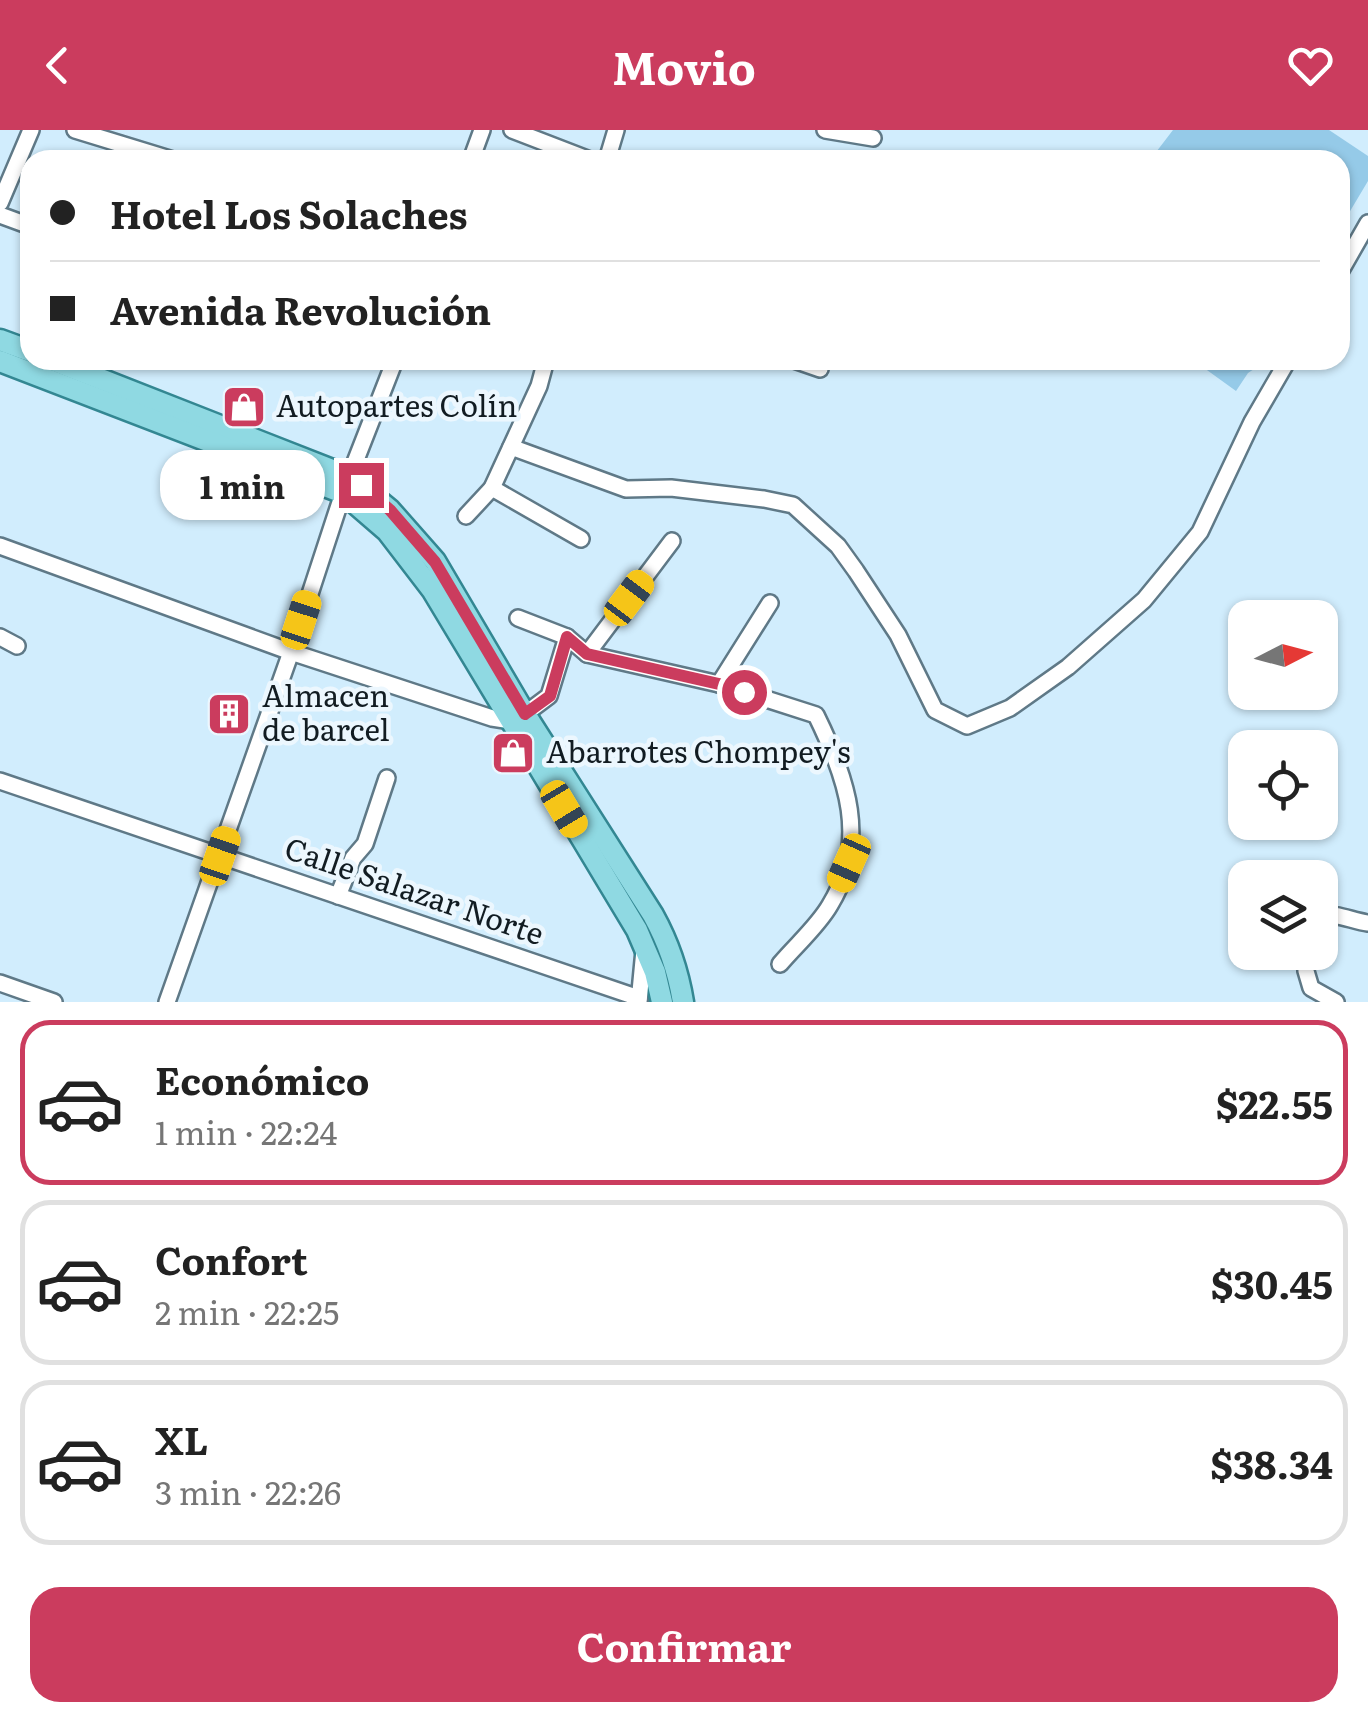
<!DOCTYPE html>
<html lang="es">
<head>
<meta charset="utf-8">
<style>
  :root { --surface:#fff; --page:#f6f6f6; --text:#222; --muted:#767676; --line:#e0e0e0; --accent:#cb3c5e }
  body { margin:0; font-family:Literata,serif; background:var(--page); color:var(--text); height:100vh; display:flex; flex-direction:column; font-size:38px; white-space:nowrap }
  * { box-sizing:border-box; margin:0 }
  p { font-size:32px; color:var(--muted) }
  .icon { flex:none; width:55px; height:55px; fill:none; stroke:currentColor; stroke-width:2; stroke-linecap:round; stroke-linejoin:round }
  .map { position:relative; height:872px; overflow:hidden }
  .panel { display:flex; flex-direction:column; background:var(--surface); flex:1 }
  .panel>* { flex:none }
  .hud { position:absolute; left:20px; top:20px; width:1330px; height:220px; border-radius:30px; box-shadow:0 2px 8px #0004; display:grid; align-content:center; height:220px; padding:0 30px; background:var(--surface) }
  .needle { width:65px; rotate:84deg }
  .fabs { position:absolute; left:1228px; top:470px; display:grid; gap:20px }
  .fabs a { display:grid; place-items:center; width:110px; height:110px; border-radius:20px; background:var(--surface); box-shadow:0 2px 8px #0004; font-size:50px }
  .end { position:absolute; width:45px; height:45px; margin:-22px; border:12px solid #cb3c5e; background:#fff; box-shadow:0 0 0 5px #fff }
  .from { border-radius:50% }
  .bubble { position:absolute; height:70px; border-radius:30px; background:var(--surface); box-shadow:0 2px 8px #0004; font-size:32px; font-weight:700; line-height:70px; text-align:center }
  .car { position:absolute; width:30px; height:60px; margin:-30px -15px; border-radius:12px; box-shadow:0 0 8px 2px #0007; background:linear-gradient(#f5c518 24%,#345 0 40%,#f5c518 0 76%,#345 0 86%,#f5c518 0) }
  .hud b { display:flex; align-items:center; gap:35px; height:95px; font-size:38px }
  .hud b+b { border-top:2px solid var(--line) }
  .hud i { width:25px; height:25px; background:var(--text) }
  ul { padding:18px 0 0; list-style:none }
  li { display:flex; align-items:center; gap:30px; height:165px; margin:0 20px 15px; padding:0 10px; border:5px solid var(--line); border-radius:30px }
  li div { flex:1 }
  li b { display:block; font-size:38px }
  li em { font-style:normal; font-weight:700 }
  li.selected { border-color:var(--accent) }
  li>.icon { width:90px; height:90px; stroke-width:1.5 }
  .cta { display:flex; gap:20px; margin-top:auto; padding:20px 30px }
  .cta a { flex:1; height:115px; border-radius:30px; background:var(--accent); color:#fff; font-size:40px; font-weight:700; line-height:115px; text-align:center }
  header { display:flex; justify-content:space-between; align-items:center; height:130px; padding:0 30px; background:var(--accent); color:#fff; font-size:45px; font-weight:700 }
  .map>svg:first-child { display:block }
  .green { fill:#95cae8 }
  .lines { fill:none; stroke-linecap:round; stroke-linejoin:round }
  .minor-casing { stroke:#5f7987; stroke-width:20 }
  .major-casing { stroke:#338792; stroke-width:25 }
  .minor { stroke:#fff; stroke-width:15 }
  .major { stroke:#8fd9e2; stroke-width:20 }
  .route { stroke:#cb3c5e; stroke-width:12 }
  .labels { text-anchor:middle; stroke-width:9; stroke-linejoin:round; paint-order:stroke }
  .poi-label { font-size:30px; fill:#121c22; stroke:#ecf7fe; text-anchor:start }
  .street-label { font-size:30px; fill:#121c22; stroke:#ecf7fe }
</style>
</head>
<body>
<header><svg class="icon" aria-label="back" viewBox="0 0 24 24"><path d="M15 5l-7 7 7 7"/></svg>Movio<svg class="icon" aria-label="heart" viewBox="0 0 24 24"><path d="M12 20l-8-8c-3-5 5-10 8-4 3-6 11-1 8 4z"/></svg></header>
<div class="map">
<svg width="1368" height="872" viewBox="0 0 1368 872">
  <rect width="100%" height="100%" fill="#d1edfd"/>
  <!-- green -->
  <g class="green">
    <path d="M1173 0H1329L1368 26V51L1340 98V30H1150Z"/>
    <path d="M1193 230H1261L1257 237 1248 243 1236 261Z"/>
  </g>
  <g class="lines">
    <!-- minor casing -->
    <g class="minor-casing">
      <g id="minor">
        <path d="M75 0 173 30"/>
        <path d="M512 0 590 30"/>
        <path d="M825 0 873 8"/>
        <path d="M471 30 482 0"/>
        <path d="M607 30 616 0"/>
        <path d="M0 73 31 0"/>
        <path d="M0 85 30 96"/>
        <path d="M1340 142 1368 93"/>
        <path d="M794 230 820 239"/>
        <path d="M511 317 626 359 671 358 764 369 793 375 838 416 856 441 898 505 935 580 967 596 1010 578 1068 537 1144 470 1200 402 1252 292 1288 230"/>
        <path d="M492 358 581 409"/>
        <path d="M466 386 492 358 539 256 546 230"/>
        <path d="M0 416 291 522 492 588 511 591 525 584 549 566 567 507"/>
        <path d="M518 488 567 507 587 524 719 554 816 585C847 648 869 711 830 775 818 796 796 815 780 834"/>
        <path d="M0 507 17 516"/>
        <path d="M587 524 672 411"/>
        <path d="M719 554 770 473"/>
        <path d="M0 651 639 868"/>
        <path d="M338 766 353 728 365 714 387 648"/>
        <path d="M1320 786C1336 782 1352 791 1368 793"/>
        <path d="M1305 822 1306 841 1311 858 1336 872"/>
        <path d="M0 853 54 872"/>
        <path d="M167 872 291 522 343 363 395 230"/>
        <path d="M639 872 644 820"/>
      </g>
    </g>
    <!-- major casing -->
    <g class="major-casing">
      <g id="major">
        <path d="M0 210 30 221"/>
        <path d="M52 230 350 347 390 380 435 431 525 584 653 785C668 812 678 841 683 872"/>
        <path d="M0 231 343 363 387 401 433 461 637 800 655 842 662 872"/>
      </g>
    </g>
    <!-- minor -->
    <use href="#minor" class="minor"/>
    <!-- major -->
    <use href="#major" class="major"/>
  </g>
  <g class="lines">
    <!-- route -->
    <path class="route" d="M361 355 390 380 435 432 525 584 550 566 567 507 587 524 719 554 744 562"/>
  </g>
  <!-- icons -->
  <defs>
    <g id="shop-square" transform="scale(2.25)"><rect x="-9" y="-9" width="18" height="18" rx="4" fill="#cb3c5e" stroke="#ecf7fe"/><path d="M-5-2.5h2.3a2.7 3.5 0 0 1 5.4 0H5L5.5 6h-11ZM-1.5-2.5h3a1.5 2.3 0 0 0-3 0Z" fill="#fff"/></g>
    <g id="building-square" transform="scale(2.25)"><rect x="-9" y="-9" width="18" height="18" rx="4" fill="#cb3c5e" stroke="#ecf7fe"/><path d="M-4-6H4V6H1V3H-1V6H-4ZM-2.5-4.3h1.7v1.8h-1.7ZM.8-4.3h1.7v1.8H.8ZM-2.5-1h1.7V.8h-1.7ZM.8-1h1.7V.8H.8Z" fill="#fff"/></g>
  </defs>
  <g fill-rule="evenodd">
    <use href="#shop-square" x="244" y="277"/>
    <use href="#building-square" x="229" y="584"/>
    <use href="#shop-square" x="513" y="623"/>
  </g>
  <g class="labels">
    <!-- poi labels -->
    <g class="poi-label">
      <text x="276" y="287">Autopartes Colín</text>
      <text x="262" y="577">Almacen<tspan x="262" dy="34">de barcel</tspan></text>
      <text x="546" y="633">Abarrotes Chompey's</text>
    </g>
    <!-- street labels -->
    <g class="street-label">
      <text transform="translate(414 762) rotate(19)" y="10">Calle Salazar Norte</text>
    </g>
  </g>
</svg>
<div class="fabs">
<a><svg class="needle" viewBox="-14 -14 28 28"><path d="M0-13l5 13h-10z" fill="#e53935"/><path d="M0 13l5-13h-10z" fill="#767676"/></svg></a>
<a><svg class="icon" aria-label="locate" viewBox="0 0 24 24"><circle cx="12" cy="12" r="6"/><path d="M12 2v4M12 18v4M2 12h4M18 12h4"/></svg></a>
<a><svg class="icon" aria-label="layers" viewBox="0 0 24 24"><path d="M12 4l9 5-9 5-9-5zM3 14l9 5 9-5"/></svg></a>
</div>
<i class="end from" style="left:744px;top:562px"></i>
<i class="end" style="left:361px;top:355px"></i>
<div class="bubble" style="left:160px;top:320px;width:165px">1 min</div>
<i class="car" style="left:629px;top:468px;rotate:37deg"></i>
<i class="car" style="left:301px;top:490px;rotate:18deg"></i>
<i class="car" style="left:564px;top:679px;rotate:149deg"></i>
<i class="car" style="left:220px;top:726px;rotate:19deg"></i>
<i class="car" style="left:849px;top:733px;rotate:204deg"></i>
<div class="hud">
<b><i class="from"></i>Hotel Los Solaches</b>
<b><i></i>Avenida Revolución</b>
</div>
</div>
<section class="panel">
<ul>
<li class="selected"><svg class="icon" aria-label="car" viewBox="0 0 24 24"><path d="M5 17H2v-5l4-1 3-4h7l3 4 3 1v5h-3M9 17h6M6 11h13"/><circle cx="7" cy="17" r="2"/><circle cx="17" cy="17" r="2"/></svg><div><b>Económico</b><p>1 min · 22:24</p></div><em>$22.55</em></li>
<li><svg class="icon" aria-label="car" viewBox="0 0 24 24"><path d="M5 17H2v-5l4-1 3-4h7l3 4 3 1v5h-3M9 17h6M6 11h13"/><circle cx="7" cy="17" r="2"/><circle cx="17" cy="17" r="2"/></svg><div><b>Confort</b><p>2 min · 22:25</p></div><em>$30.45</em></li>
<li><svg class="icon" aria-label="car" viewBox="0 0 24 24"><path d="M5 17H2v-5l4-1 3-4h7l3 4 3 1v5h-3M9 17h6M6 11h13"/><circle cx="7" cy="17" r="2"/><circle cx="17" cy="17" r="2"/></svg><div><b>XL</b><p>3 min · 22:26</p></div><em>$38.34</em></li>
</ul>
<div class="cta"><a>Confirmar</a></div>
</section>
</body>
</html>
